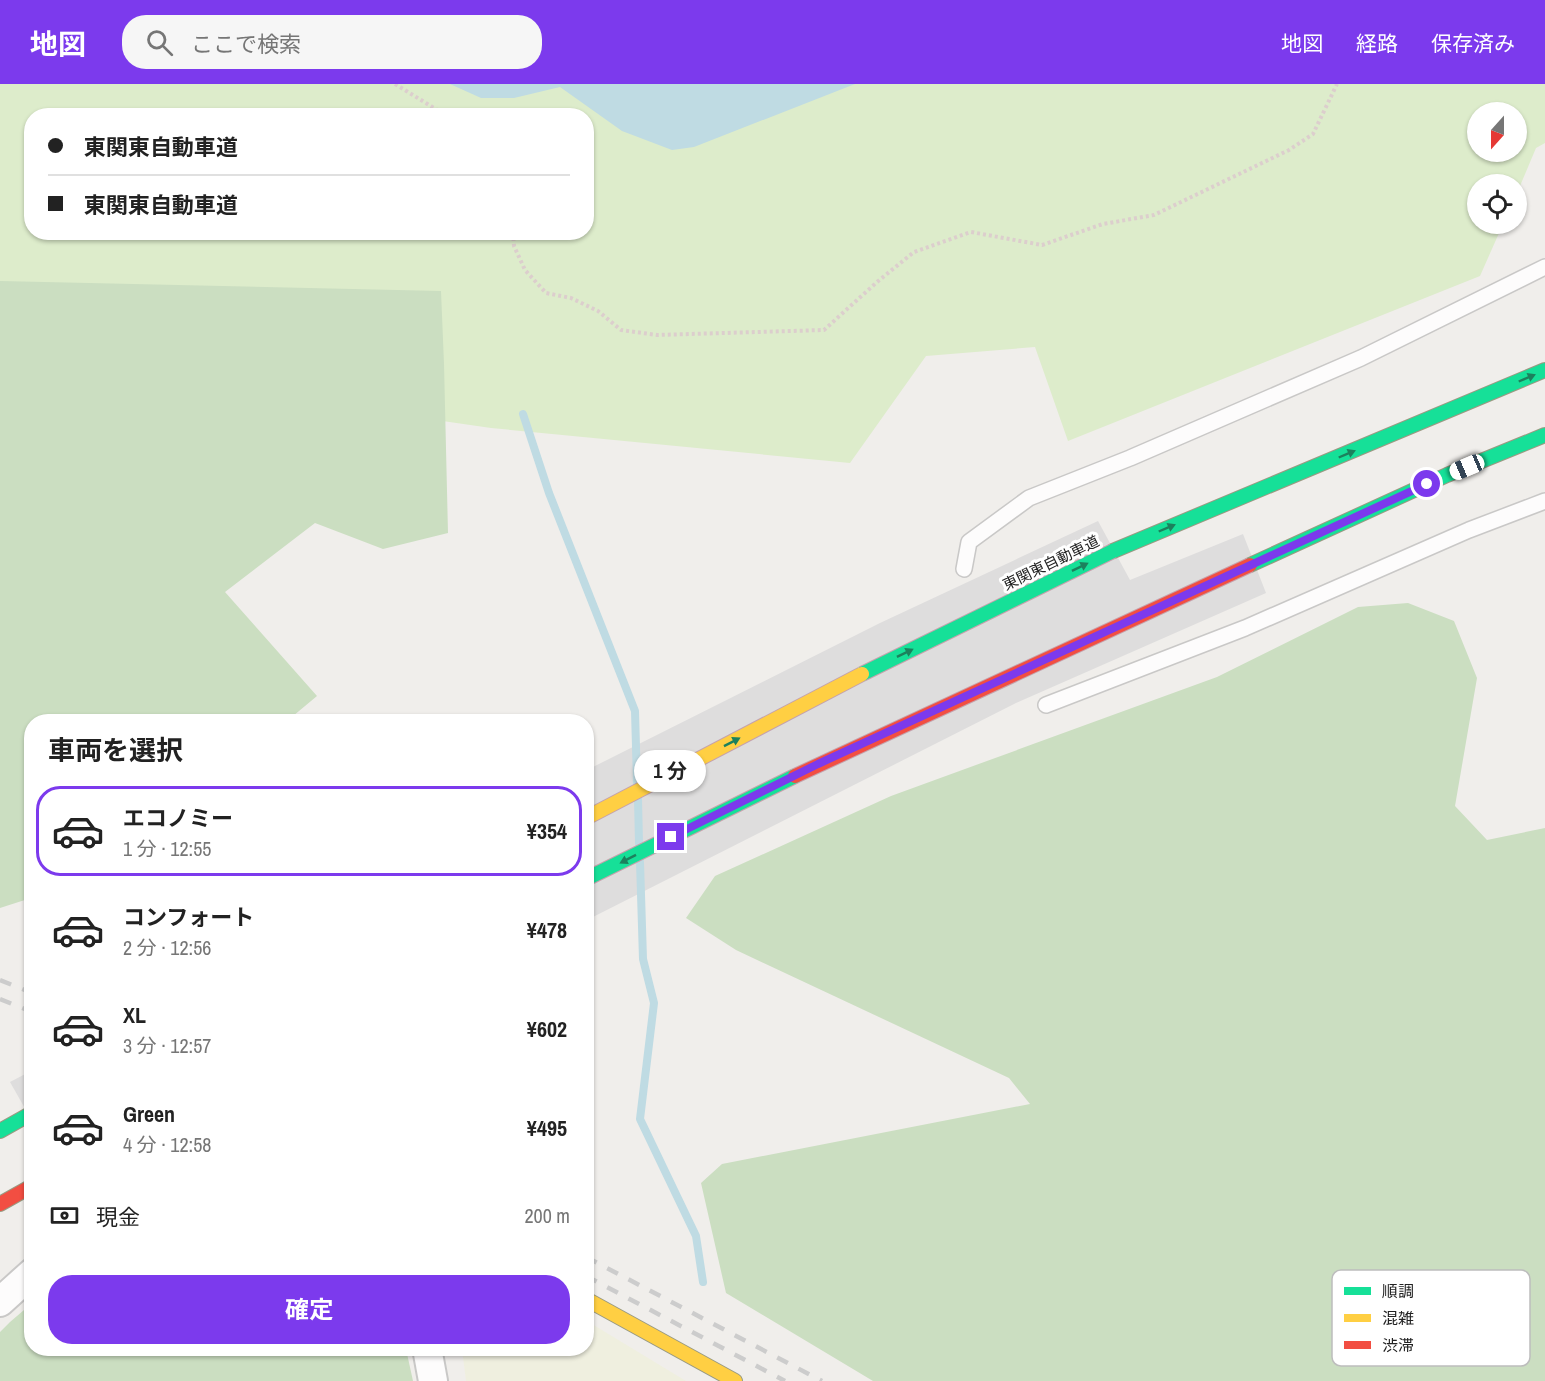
<!DOCTYPE html>
<html lang="ja">
<head>
<meta charset="utf-8">
<style>
  :root { --surface:#fff; --page:#f6f6f6; --text:#222; --muted:#767676; --line:#e0e0e0; --accent:#7c3aed }
  body { margin:0; font-family:"Archivo Narrow","Noto Sans JP",sans-serif; background:var(--page); color:var(--text); height:100vh; display:flex; flex-direction:column; font-size:22px; white-space:nowrap }
  * { box-sizing:border-box; margin:0 }
  p { font-size:20px; color:var(--muted) }
  .icon { flex:none; width:33px; height:33px; fill:none; stroke:currentColor; stroke-width:2; stroke-linecap:round; stroke-linejoin:round }
  .map { position:relative; flex:1; overflow:hidden }
  .details { position:absolute; left:24px; top:630px; width:570px; height:642px; display:flex; flex-direction:column; background:var(--surface); border-radius:24px; box-shadow:0 2px 4px #0004 }
  .details>* { flex:none }
  .hud { position:absolute; left:24px; top:24px; width:570px; height:132px; border-radius:24px; box-shadow:0 2px 4px #0004; display:grid; align-content:center; height:132px; padding:0 24px; background:var(--surface) }
  .needle { width:39px; rotate:201deg }
  .buttons { position:absolute; left:1467px; top:18px; display:grid; gap:12px }
  .buttons a { display:grid; place-items:center; width:60px; height:60px; border-radius:50%; background:var(--surface); box-shadow:0 2px 4px #0004; font-size:30px }
  .end { position:absolute; width:27px; height:27px; margin:-14px; border:8px solid #7c3aed; background:#fff; box-shadow:0 0 0 3px #fff }
  .from { border-radius:50% }
  .bubble { position:absolute; height:42px; border-radius:21px; background:var(--surface); box-shadow:0 2px 4px #0004; font-size:20px; font-weight:700; line-height:42px; text-align:center }
  .car { position:absolute; width:18px; height:36px; margin:-18px -9px; border-radius:8px; box-shadow:0 0 4px 2px #0007; background:linear-gradient(#fff 24%,#345 0 40%,#fff 0 76%,#345 0 86%,#fff 0) }
  .hud b { display:flex; align-items:center; gap:21px; height:57px; font-size:22px }
  .hud b+b { border-top:2px solid var(--line) }
  .hud i { width:15px; height:15px; background:var(--text) }
  ul { padding:0; list-style:none }
  li { display:flex; align-items:center; gap:18px; height:90px; margin:0 12px 9px; padding:0 12px; border:3px solid transparent; border-radius:24px }
  li div { flex:1 }
  li b { display:block; font-size:22px }
  li em { font-style:normal; font-weight:700 }
  li.current { border-color:var(--accent) }
  li>.icon { width:54px; height:54px; stroke-width:1.5 }
  h2 { padding:0 24px; font-size:27px; line-height:72px }
  .pay { display:flex; align-items:center; gap:15px; height:66px; padding:0 24px; font-size:22px }
  .pay p { margin-inline-start:auto }
  .button { display:flex; gap:12px; margin-top:auto; padding:12px 24px }
  .button a { flex:1; height:69px; border-radius:24px; background:var(--accent); color:#fff; font-size:24px; font-weight:700; line-height:69px; text-align:center }
  header { display:flex; align-items:center; gap:36px; box-sizing:border-box; height:84px; padding:0 30px; background:var(--accent); color:#fff }
  header strong { font-size:28px }
  nav { display:flex; gap:33px; margin-inline-start:auto; font-size:21px }
  .search { width:420px; height:54px; background:var(--page); display:flex; align-items:center; gap:15px; box-sizing:border-box; padding:0 21px; border-radius:24px; color:var(--muted); font-size:22px }
  .map>svg:first-child { display:block }
  .farmland { fill:#efefdf }
  .grass { fill:#ddeccb; fill-rule:evenodd }
  .forest { fill:#cbdec1 }
  .water { fill:#bfdbe3 }
  .pier { fill:#dedddd }
  .lines { fill:none; stroke-linecap:round; stroke-linejoin:round }
  .stream { stroke:#bfdbe3; stroke-width:8 }
  .lane-casing { stroke:#c9c8c7; stroke-width:18 }
  .street-casing { stroke:#c9c8c7; stroke-width:32 }
  .fast-casing { stroke:#999a82; stroke-width:16 }
  .slow-casing { stroke:#999a82; stroke-width:16 }
  .jam-casing { stroke:#999a82; stroke-width:16 }
  .path { stroke:#dccecd; stroke-width:4; stroke-dasharray:3 3; stroke-linecap:butt }
  .lane { stroke:#fdfcfc; stroke-width:15 }
  .street { stroke:#fdfcfc; stroke-width:28 }
  .fast { stroke:#16e098; stroke-width:14 }
  .slow { stroke:#ffcf43; stroke-width:14 }
  .jam { stroke:#f24e42; stroke-width:14 }
  .rail { stroke:#ccc; stroke-width:4.5; stroke-dasharray:12 12; stroke-linecap:butt }
  .fast-bridge-casing { stroke:#c5a2ac; stroke-width:16; stroke-linecap:butt }
  .slow-bridge-casing { stroke:#c5a2ac; stroke-width:16; stroke-linecap:butt }
  .jam-bridge-casing { stroke:#c5a2ac; stroke-width:16; stroke-linecap:butt }
  .fast-bridge { stroke:#16e098; stroke-width:14 }
  .slow-bridge { stroke:#ffcf43; stroke-width:14 }
  .jam-bridge { stroke:#f24e42; stroke-width:14 }
  .oneway { fill:#1c815d }
  .route { stroke:#7c3aed; stroke-width:8 }
  .labels { text-anchor:middle; stroke-width:6; stroke-linejoin:round; paint-order:stroke }
  .street-label { font-size:15px; fill:#222; stroke:#fff }
  .key { fill:#fff; stroke:#bdbdbd; stroke-width:1.5 }
  .key-label { font-size:16px; fill:#222 }
</style>
</head>
<body>
<header>
<strong>地図</strong>
<div class="search"><svg class="icon" aria-label="search" viewBox="0 0 24 24"><circle cx="10" cy="10" r="6"/><path d="M15 15l6 6"/></svg>ここで検索</div>
<nav><a>地図</a><a>経路</a><a>保存済み</a></nav>
</header>
<div class="map">
<svg width="1545" height="1297" viewBox="0 0 1545 1297">
  <rect width="100%" height="100%" fill="#f0eeeb"/>
  <!-- farmland -->
  <path class="farmland" d="M587 1237 686 1297H466L462 1265 586 1264Z"/>
  <!-- grass -->
  <path class="grass" d="M0 0H1545V59L1536 64 1517 109 1516 100H1478V140H1503L1480 192 1068 357 1035 263 926 272 850 379 491 344 0 273ZM1478 28H1516V68H1478ZM32 32H586V148H32Z"/>
  <!-- forest -->
  <g class="forest">
    <path d="M0 197 441 207 444 280 448 449 383 465 315 439 225 508 317 612 287 637 32 638 31 814 0 824Z"/>
    <path d="M1408 519 1454 537 1477 594 1455 722 1487 756 1545 744V1297H873L726 1209 701 1099 722 1080 1030 1020 1009 994 736 866 686 834 715 792 891 712 1217 593 1358 523Z"/>
    <path d="M31 1220 32 1264 406 1265 413 1297H0V1248L10 1238Z"/>
  </g>
  <!-- water -->
  <path class="water" d="M450 0H855L694 63 672 66 622 47 560 3 514 14H481Z"/>
  <!-- pier -->
  <g class="pier">
    <path d="M1098 437 1130 496 1243 450 1266 509 1016 619 587 836V686L880 539Z"/>
    <path d="M31 987V1035L10 998Z"/>
  </g>
  <g class="lines">
    <!-- stream -->
    <g class="stream">
      <path d="M523 330 549 409 635 627 637 699"/>
      <path d="M638 715 639 759"/>
      <path d="M640 778 643 875 654 919 640 1035 696 1152 703 1198"/>
    </g>
    <!-- lane casing -->
    <g class="lane-casing">
      <g id="lane">
        <path d="M964 485 969 458 1029 414 1130 374 1361 274 1545 183"/>
        <path d="M1046 621 1245 544 1469 446 1545 417"/>
      </g>
    </g>
    <!-- street casing -->
    <g class="street-casing">
      <g id="street">
        <path d="M0 1218 32 1189"/>
        <path d="M427 1264 433 1297"/>
      </g>
    </g>
    <!-- fast casing -->
    <g class="fast-casing">
      <g id="fast">
        <path d="M1113 467 1545 286"/>
        <path d="M1250 481 1447 391 1545 351"/>
        <path d="M0 1047 32 1029"/>
      </g>
    </g>
    <!-- slow casing -->
    <g class="slow-casing">
      <path id="slow" d="M586 1215 735 1297"/>
    </g>
    <!-- jam casing -->
    <g class="jam-casing">
      <path id="jam" d="M0 1120 32 1102"/>
    </g>
    <!-- path -->
    <g class="path">
      <path d="M395 0 447 32"/>
      <path d="M513 148 514 162 525 186 546 209 571 214 598 227 621 246 657 251 824 246 877 198 914 168 971 148 1042 161 1103 140 1154 131 1289 66 1313 50 1337 0"/>
    </g>
    <!-- lane -->
    <use href="#lane" class="lane"/>
    <!-- street -->
    <use href="#street" class="street"/>
    <!-- fast -->
    <use href="#fast" class="fast"/>
    <!-- slow -->
    <use href="#slow" class="slow"/>
    <!-- jam -->
    <use href="#jam" class="jam"/>
    <!-- rail -->
    <g class="rail">
      <path d="M0 896 32 909"/>
      <path d="M0 915 32 928"/>
      <path d="M586 1173 822 1297"/>
      <path d="M586 1192 785 1297"/>
    </g>
    <!-- fast-bridge casing -->
    <g class="fast-bridge-casing">
      <g id="fast-bridge">
        <path d="M862 590 1113 467"/>
        <path d="M586 795 795 692"/>
      </g>
    </g>
    <!-- slow-bridge casing -->
    <g class="slow-bridge-casing">
      <path id="slow-bridge" d="M586 734 862 590"/>
    </g>
    <!-- jam-bridge casing -->
    <g class="jam-bridge-casing">
      <path id="jam-bridge" d="M795 692 1250 481"/>
    </g>
    <!-- fast-bridge -->
    <use href="#fast-bridge" class="fast-bridge"/>
    <!-- slow-bridge -->
    <use href="#slow-bridge" class="slow-bridge"/>
    <!-- jam-bridge -->
    <use href="#jam-bridge" class="jam-bridge"/>
  </g>
  <!-- one-way arrows -->
  <defs><path id="oneway-solid" d="M-6-.8H1V-3.2L6.5 0L1 3.2V.8H-6Z" transform="scale(1.5)"/></defs>
  <g class="oneway">
    <use href="#oneway-solid" transform="translate(1527 294) rotate(-23)"/>
    <use href="#oneway-solid" transform="translate(1347 370) rotate(-23)"/>
    <use href="#oneway-solid" transform="translate(1167 444) rotate(-23)"/>
    <use href="#oneway-solid" transform="translate(1080 483) rotate(-26)"/>
    <use href="#oneway-solid" transform="translate(905 569) rotate(-26)"/>
    <use href="#oneway-solid" transform="translate(732 658) rotate(-27)"/>
    <use href="#oneway-solid" transform="translate(628 775) rotate(153)"/>
  </g>
  <g class="lines">
    <!-- route -->
    <path class="route" d="M671 753 818 680 1427 400"/>
  </g>
  <g class="labels">
    <!-- street labels -->
    <g class="street-label">
      <text transform="translate(1051 479) rotate(-26)" y="5">東関東自動車道</text>
    </g>
  </g>
  <!-- legend -->
  <rect x="1332" y="1186" width="198" height="96" rx="9" class="key"/>
  <rect x="1344" y="1203" width="27" height="8" fill="#16e098"/>
  <rect x="1344" y="1230" width="27" height="8" fill="#ffcf43"/>
  <rect x="1344" y="1257" width="27" height="8" fill="#f24e42"/>
  <g class="key-label">
    <text x="1382" y="1213">順調</text>
    <text x="1382" y="1240">混雑</text>
    <text x="1382" y="1267">渋滞</text>
  </g>
</svg>
<div class="buttons">
<a><svg class="needle" viewBox="-14 -14 28 28"><path d="M0-13l5 13h-10z" fill="#e53935"/><path d="M0 13l5-13h-10z" fill="#767676"/></svg></a>
<a><svg class="icon" aria-label="locate" viewBox="0 0 24 24"><circle cx="12" cy="12" r="6"/><path d="M12 2v4M12 18v4M2 12h4M18 12h4"/></svg></a>
</div>
<i class="end from" style="left:1427px;top:400px"></i>
<i class="end" style="left:671px;top:753px"></i>
<div class="bubble" style="left:634px;top:666px;width:72px">1 分</div>
<i class="car" style="left:1467px;top:383px;rotate:247deg"></i>
<div class="hud">
<b><i class="from"></i>東関東自動車道</b>
<b><i></i>東関東自動車道</b>
</div>
<section class="details">
<h2>車両を選択</h2>
<ul>
<li class="current"><svg class="icon" aria-label="car" viewBox="0 0 24 24"><path d="M5 17H2v-5l4-1 3-4h7l3 4 3 1v5h-3M9 17h6M6 11h13"/><circle cx="7" cy="17" r="2"/><circle cx="17" cy="17" r="2"/></svg><div><b>エコノミー</b><p>1 分 · 12:55</p></div><em>¥354</em></li>
<li><svg class="icon" aria-label="car" viewBox="0 0 24 24"><path d="M5 17H2v-5l4-1 3-4h7l3 4 3 1v5h-3M9 17h6M6 11h13"/><circle cx="7" cy="17" r="2"/><circle cx="17" cy="17" r="2"/></svg><div><b>コンフォート</b><p>2 分 · 12:56</p></div><em>¥478</em></li>
<li><svg class="icon" aria-label="car" viewBox="0 0 24 24"><path d="M5 17H2v-5l4-1 3-4h7l3 4 3 1v5h-3M9 17h6M6 11h13"/><circle cx="7" cy="17" r="2"/><circle cx="17" cy="17" r="2"/></svg><div><b>XL</b><p>3 分 · 12:57</p></div><em>¥602</em></li>
<li><svg class="icon" aria-label="car" viewBox="0 0 24 24"><path d="M5 17H2v-5l4-1 3-4h7l3 4 3 1v5h-3M9 17h6M6 11h13"/><circle cx="7" cy="17" r="2"/><circle cx="17" cy="17" r="2"/></svg><div><b>Green</b><p>4 分 · 12:58</p></div><em>¥495</em></li>
</ul>
<div class="pay"><svg class="icon" aria-label="cash" viewBox="0 0 24 24"><path d="M3 7h18v10H3z"/><circle cx="12" cy="12" r="2"/></svg>現金<p>200 m</p></div>
<div class="button"><a>確定</a></div>
</section>
</div>
</body>
</html>
